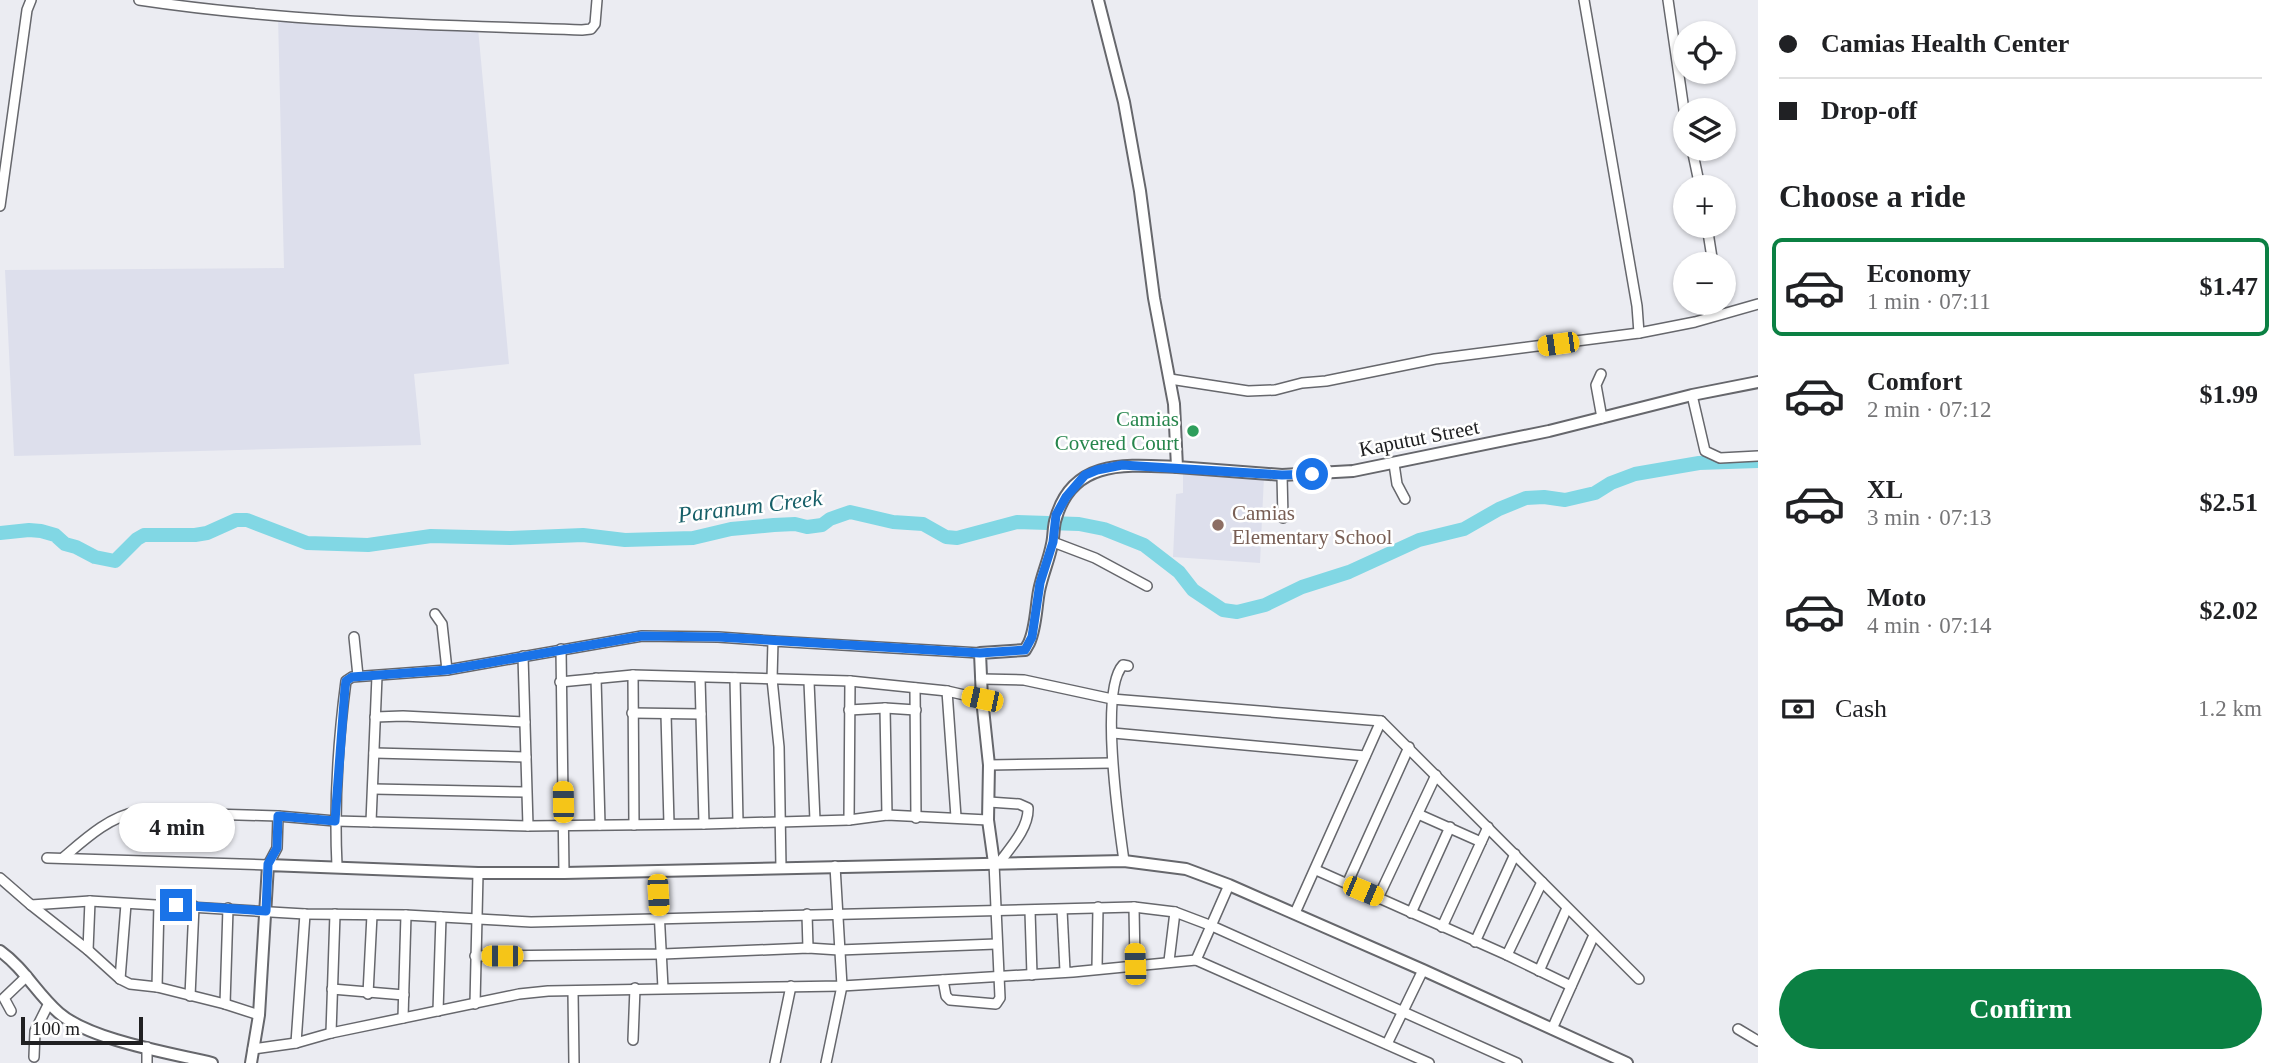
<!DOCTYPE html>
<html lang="en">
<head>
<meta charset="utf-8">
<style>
  :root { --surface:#fff; --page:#f6f6f6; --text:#202124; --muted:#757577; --line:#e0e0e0; --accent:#0b8043 }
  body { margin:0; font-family:Georgia,serif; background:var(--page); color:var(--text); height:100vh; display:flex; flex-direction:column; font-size:26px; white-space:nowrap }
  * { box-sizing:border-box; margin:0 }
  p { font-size:23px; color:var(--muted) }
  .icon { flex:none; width:38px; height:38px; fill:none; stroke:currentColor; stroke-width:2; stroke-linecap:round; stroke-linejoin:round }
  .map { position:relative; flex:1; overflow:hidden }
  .side { display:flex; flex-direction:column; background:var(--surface); width:525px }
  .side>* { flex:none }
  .top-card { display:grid; align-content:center; height:154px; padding:0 21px; background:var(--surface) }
  .tools { position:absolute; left:1673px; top:21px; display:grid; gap:14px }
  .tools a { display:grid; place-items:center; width:63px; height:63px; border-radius:50%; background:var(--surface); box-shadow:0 2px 5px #0004; font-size:35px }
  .scale { position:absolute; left:21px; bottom:18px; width:122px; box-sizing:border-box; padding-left:7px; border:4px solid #202022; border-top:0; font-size:19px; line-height:24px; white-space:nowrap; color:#202022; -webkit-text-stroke:5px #fff; paint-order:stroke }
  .end { position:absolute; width:32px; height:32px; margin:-16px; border:9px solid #1a73e8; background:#fff; box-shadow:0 0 0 4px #fff }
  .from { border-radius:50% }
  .bubble { position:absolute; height:49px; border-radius:24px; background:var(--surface); box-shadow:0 2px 5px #0004; font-size:23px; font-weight:700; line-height:49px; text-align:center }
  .car { position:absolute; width:21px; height:42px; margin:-21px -10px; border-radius:9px; box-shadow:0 0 5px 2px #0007; background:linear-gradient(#f5c518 24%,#345 0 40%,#f5c518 0 76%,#345 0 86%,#f5c518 0) }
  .top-card b { display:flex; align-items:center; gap:24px; height:66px; font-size:26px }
  .top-card b+b { border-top:2px solid var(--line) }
  .top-card i { width:18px; height:18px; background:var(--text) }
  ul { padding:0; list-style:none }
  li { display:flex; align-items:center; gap:21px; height:98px; margin:0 14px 10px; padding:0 7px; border:4px solid transparent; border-radius:10px }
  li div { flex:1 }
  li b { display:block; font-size:26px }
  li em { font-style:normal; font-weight:700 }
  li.selected { border-color:var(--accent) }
  li>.icon { width:63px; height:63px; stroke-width:1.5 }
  h2 { padding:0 21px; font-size:32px; line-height:84px }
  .pay { display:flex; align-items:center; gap:18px; height:77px; padding:0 21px; font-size:26px }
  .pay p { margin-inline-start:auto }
  .button { display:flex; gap:14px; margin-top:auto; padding:14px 21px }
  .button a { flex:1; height:80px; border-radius:42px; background:var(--accent); color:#fff; font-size:28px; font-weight:700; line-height:80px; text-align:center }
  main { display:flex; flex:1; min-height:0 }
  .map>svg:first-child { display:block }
  .built { fill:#dddfec }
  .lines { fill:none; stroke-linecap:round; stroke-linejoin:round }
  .river { stroke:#81d7e4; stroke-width:14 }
  .minor-casing { stroke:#66676c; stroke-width:12 }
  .tertiary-casing { stroke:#66676c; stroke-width:14 }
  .minor { stroke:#fff; stroke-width:9 }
  .tertiary { stroke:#fff; stroke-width:10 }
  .route { stroke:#1a73e8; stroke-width:9 }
  .leisure-dot { fill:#2e9e5b; stroke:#fff; stroke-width:2.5 }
  .education-dot { fill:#8d6e63; stroke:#fff; stroke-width:2.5 }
  .labels { text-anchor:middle; stroke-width:5; stroke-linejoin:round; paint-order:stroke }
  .leisure-label { font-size:21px; fill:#27864d; stroke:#fff; text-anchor:end }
  .street-label { font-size:21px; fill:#202022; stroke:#fff }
  .education-label { font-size:21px; fill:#785e54; stroke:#fff; text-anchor:start }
  .water-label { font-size:23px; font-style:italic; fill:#165f68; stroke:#fff }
</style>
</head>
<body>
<main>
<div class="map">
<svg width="1758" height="1063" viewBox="0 0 1758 1063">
  <rect width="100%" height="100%" fill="#ebecf2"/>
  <!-- built -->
  <g class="built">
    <path d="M278 16 478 28 509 364 414 374 421 445 14 456 5 270 284 268Z"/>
    <path d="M1183 472 1264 476 1260 563 1173 557 1176 494 1183 493Z"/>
  </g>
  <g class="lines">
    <!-- river -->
    <path class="river" d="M0 533 29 530 41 531 55 535 65 544 76 547 95 557 115 561 137 539 144 535H195L207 533 236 520H247L307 543 368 545 431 536 510 538 583 535 625 540 693 538 731 529 774 525 795 524 807 527 822 525 830 519 850 512 893 522 923 524 946 537 957 538 1017 522 1079 524 1104 529 1144 545 1179 572 1193 590 1223 610 1237 612 1265 605 1302 587 1349 572 1419 540 1464 529 1499 509 1526 498 1544 497 1565 500 1595 493 1611 483 1635 474 1699 463 1758 461"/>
    <!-- minor casing -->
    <g class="minor-casing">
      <g id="minor">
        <path d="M139 0C285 22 434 25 582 30L591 29 595 24 597 0"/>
        <path d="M1584 0 1637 306 1639 333"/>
        <path d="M1668 0 1685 117"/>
        <path d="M1692 149 1700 187"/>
        <path d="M0 206 27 10 31 0"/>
        <path d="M1707 226 1713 264"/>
        <path d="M1601 374 1596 385 1602 418"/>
        <path d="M1170 379 1248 391 1275 390 1302 383 1326 381 1435 359 1639 333 1695 322 1758 304"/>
        <path d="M1692 395 1705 451 1720 458 1758 456"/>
        <path d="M1394 464 1397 484 1405 499"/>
        <path d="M1282 475 1283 518"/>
        <path d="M1053 542 1095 558 1147 586"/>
        <path d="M435 614 442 624 447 670"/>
        <path d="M354 637 358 676"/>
        <path d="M561 649 564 873"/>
        <path d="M523 656 528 826"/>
        <path d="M633 675 634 825"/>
        <path d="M596 678 600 825"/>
        <path d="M700 678 704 824"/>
        <path d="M735 678 738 823"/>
        <path d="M981 679 1024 680 1112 699 1381 721 1639 979"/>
        <path d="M560 682 633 675 850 681 947 691 982 699"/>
        <path d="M809 682 815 820"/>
        <path d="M915 688 916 818"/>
        <path d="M947 691 956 817"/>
        <path d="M885 708 887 815"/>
        <path d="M849 710 885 708 916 710"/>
        <path d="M632 713 701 714"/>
        <path d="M666 714 669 824"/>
        <path d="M375 717 403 716 525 722"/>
        <path d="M1113 733 1365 756"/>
        <path d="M374 753 526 757"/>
        <path d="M989 765 1112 763"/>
        <path d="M373 789 526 792"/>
        <path d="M989 802 1019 804 1028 808C1029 828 1010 848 999 863"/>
        <path d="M1418 814 1481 842"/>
        <path d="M849 820 850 681"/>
        <path d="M371 822 377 676"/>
        <path d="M64 857C84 840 110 816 137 812L278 816 335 821 528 826 704 824 849 820 887 815 988 820"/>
        <path d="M47 858 268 865 277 848 278 816"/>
        <path d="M1124 861C1119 825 1099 690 1123 665L1128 666"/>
        <path d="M337 866C334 805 338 742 346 681L352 677 447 670 642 636 718 637 773 641"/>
        <path d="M781 868 779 747 772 679 773 641 980 653"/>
        <path d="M1316 870 1507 955 1571 986"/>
        <path d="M657 871 663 988"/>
        <path d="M0 878 31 905 88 950 120 979 130 984 157 987 225 1004 259 1015"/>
        <path d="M1347 884 1409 747"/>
        <path d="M1378 898 1436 775"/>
        <path d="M31 905 90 901 305 914 406 915 531 922 1134 907 1175 912 1212 926 1517 1063"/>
        <path d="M1134 907 1135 964"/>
        <path d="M1062 910 1065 971"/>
        <path d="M1030 911 1032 975"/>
        <path d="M1295 913 1381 721"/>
        <path d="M1411 913 1450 827"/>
        <path d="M807 914 808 948"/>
        <path d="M1442 927 1488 827"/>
        <path d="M1475 942 1515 854"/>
        <path d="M88 950 90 901"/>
        <path d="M1507 955 1542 882"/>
        <path d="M475 956 663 954 808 948 839 950 996 944"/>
        <path d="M1196 960 1229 885"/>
        <path d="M1169 961 1175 912"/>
        <path d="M1097 968 1098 907"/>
        <path d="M1539 971 1567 908"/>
        <path d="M120 979 126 904"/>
        <path d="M943 980 946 996 950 1000 996 1004 1000 998 994 863"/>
        <path d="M157 987 159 904"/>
        <path d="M332 989 404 995"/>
        <path d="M573 992 574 1063"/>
        <path d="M368 994 372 915"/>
        <path d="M190 996 194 906"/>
        <path d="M225 1004 228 908"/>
        <path d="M475 1004 478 873"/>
        <path d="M11 1011 4 998 27 976"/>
        <path d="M438 1011 441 917"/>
        <path d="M403 1018 406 915"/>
        <path d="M1552 1029 1594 935"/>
        <path d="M1738 1029 1758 1041"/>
        <path d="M331 1033 335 914"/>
        <path d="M633 1040 635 988"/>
        <path d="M296 1043 305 914"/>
        <path d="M1387 1044 1423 970"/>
        <path d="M147 1047V1063"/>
        <path d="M253 1049 296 1043 331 1033 519 994 548 991 842 986 1073 972 1196 960 1429 1063"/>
        <path d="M34 1057 35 1031 49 1003"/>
        <path d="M775 1063 791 986"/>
        <path d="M826 1063 842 986 835 866"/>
      </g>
    </g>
    <!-- tertiary casing -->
    <g class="tertiary-casing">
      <g id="tertiary">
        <path d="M1098 0 1124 102 1140 191 1154 298 1174 404 1177 467 1282 475 1353 471 1549 431 1692 395 1758 382"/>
        <path d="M994 863 988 820 989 765 982 699 980 653 1025 650 1029 643C1036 628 1036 607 1039 591 1042 575 1049 560 1052 544 1054 536 1053 526 1056 518 1073 458 1128 465 1177 467"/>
        <path d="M0 951C24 968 37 994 59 1013 90 1040 170 1053 212 1063"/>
        <path d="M251 1063 259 1015 268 865 478 873H564L1124 861 1186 869 1229 885 1423 970 1627 1063"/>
      </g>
    </g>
    <!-- minor -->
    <use href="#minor" class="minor"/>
    <!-- tertiary -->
    <use href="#tertiary" class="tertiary"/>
  </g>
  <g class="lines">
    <!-- route -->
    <path class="route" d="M176 905 266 911 268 864 277 848 278 816 335 821 345 688 346 681 352 677 447 670 642 636 718 637 980 653 1025 650 1032 637 1040 583 1053 542 1056 515 1066 497 1085 475 1097 470 1122 465 1282 475 1312 474"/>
  </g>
  <!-- markers -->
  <circle class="leisure-dot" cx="1193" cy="431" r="7"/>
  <circle class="education-dot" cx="1218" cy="525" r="7"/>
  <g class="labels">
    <!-- leisure labels -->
    <g class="leisure-label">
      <text x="1179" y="426">Camias<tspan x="1179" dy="24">Covered Court</tspan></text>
    </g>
    <!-- street labels -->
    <g class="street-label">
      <text transform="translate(1419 438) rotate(-11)" y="7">Kaputut Street</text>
    </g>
    <!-- education labels -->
    <g class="education-label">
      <text x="1232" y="520">Camias<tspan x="1232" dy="24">Elementary School</tspan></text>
    </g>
    <!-- water labels -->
    <g class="water-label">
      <text transform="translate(750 506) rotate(-7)" y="8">Paranum Creek</text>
    </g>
  </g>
</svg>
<div class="tools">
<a><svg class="icon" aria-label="locate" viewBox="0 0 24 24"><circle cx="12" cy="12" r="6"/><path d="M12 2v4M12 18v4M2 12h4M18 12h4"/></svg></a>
<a><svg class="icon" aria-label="layers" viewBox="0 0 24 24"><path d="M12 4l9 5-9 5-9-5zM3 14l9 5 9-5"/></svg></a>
<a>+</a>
<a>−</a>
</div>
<div class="scale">100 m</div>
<i class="end from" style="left:1312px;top:474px"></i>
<i class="end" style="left:176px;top:905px"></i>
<div class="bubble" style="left:119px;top:803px;width:116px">4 min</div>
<i class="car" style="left:1558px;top:344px;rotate:262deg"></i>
<i class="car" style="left:982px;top:699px;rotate:282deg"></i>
<i class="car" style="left:563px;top:802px;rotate:359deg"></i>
<i class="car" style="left:1363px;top:891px;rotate:113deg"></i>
<i class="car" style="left:658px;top:895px;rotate:177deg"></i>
<i class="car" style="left:502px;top:956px;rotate:270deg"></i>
<i class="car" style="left:1135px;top:964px;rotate:358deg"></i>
</div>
<section class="side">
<div class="top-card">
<b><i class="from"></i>Camias Health Center</b>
<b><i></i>Drop-off</b>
</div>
<h2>Choose a ride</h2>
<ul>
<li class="selected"><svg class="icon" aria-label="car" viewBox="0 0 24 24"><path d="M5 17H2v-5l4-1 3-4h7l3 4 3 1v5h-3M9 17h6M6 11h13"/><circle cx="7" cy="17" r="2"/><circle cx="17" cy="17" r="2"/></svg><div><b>Economy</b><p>1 min · 07:11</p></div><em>$1.47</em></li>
<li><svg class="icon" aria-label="car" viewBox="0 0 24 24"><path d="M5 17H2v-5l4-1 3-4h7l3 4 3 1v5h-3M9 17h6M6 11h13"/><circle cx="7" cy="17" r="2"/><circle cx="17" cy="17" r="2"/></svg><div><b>Comfort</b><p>2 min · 07:12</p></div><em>$1.99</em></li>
<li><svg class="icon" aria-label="car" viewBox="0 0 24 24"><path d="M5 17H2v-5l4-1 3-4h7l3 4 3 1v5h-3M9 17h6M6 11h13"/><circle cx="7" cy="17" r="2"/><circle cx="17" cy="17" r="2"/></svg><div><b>XL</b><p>3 min · 07:13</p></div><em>$2.51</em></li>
<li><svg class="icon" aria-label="car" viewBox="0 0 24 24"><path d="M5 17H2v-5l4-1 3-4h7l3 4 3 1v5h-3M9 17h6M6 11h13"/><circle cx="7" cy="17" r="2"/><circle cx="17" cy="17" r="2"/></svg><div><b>Moto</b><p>4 min · 07:14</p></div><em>$2.02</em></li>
</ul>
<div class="pay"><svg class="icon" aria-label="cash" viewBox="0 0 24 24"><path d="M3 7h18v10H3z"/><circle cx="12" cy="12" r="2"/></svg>Cash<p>1.2 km</p></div>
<div class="button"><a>Confirm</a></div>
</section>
</main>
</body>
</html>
